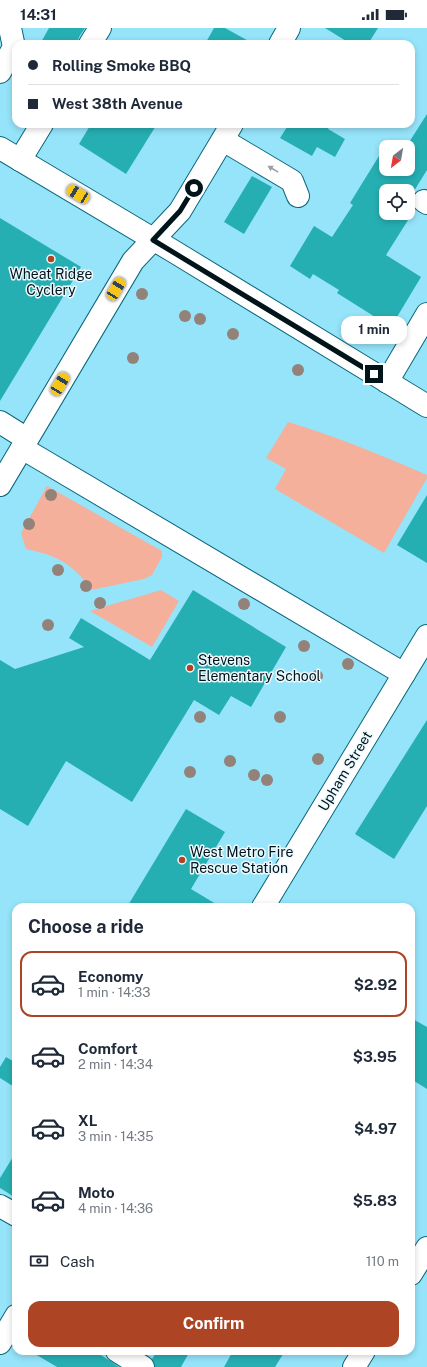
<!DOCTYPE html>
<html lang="en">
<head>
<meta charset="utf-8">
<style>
  :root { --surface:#fff; --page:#f6f6f7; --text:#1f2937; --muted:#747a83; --line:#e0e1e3; --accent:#ad4524 }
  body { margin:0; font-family:"Public Sans",sans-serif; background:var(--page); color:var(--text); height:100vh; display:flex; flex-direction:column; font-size:15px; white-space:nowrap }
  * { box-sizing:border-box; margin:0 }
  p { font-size:13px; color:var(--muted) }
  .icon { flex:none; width:22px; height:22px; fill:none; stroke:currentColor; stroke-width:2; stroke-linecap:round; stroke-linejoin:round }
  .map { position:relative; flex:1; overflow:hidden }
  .details { position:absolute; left:12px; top:875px; width:403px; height:452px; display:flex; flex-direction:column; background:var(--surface); border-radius:12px; box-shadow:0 2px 6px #0003 }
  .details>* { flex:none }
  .banner { position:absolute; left:12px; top:12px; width:403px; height:88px; border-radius:12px; box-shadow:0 2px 6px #0003; display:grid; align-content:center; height:88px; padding:0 16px; background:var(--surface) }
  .needle { width:26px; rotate:211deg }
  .tools { position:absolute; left:379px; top:112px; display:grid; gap:8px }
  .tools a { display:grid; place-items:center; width:36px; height:36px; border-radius:8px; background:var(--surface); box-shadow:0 2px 6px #0003; font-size:20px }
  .end { position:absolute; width:18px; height:18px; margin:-9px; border:5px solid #00141a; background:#fff; box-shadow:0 0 0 2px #fff }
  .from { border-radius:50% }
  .bubble { position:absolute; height:28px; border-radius:12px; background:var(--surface); box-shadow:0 2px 6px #0003; font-size:13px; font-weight:700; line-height:28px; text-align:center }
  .car { position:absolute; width:12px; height:24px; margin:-12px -6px; border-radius:5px; box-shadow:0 0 3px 1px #0007; background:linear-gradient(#f5c518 24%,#345 0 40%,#f5c518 0 76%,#345 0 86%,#f5c518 0) }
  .banner b { display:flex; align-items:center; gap:14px; height:38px; font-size:15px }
  .banner b+b { border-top:1px solid var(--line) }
  .banner i { width:10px; height:10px; background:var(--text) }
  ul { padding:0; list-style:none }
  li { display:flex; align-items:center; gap:12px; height:66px; margin:0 8px 6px; padding:0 8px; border:2px solid transparent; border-radius:12px }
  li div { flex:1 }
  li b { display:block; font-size:15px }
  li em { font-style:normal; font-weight:700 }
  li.on { border-color:var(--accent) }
  li>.icon { width:36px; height:36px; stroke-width:1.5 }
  h2 { padding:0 16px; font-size:18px; line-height:48px }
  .pay { display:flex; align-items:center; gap:10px; height:44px; padding:0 16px; font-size:15px }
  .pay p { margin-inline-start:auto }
  .primary-button { display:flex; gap:8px; margin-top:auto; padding:8px 16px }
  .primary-button a { flex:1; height:46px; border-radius:12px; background:var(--accent); color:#fff; font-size:16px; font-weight:700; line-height:46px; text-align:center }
  .status { display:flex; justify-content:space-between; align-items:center; height:28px; padding:0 20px; background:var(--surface); direction:ltr }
  .status svg { height:11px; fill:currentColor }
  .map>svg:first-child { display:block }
  .green { fill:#f5b09b }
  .building { fill:#26afb2; fill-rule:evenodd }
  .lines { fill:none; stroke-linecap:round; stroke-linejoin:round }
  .minor-casing { stroke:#0b677b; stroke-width:24 }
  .major-casing { stroke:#0b677b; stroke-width:24 }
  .minor { stroke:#fff; stroke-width:22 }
  .major { stroke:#fff; stroke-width:22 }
  .tree { fill:#92827a }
  .oneway { fill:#99a1a3 }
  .route { stroke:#00141a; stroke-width:5 }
  .poi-dot { fill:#ad4524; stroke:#ecfaff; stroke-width:1.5 }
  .labels { text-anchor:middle; stroke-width:3; stroke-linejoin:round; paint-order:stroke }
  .poi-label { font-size:14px; fill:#00141a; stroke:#ecfaff; text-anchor:start }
  .street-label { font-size:14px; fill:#00141a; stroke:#ecfaff }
</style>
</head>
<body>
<div class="status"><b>14:31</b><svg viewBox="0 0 49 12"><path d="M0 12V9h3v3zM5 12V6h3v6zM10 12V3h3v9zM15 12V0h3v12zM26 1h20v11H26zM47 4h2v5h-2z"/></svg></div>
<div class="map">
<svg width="427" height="1339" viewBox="0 0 427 1339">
  <rect width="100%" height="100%" fill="#96e4fa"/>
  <!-- green -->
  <g class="green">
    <path d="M288 394C336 408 381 427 427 447V450L384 525 275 461 286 441 266 430Z"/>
    <path d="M47 458 162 523V529L152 547 144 551 91 562C74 536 56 527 26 521L21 505Z"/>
    <path d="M161 562 179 573 152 619 90 583Z"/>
  </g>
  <!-- building -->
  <g class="building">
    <path d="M49 0H85L79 9 77 16H40Z"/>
    <path d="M214 0H225L254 16H205Z"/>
    <path d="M325 0H378L368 16H351Z"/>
    <path d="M427 86V142L409 171 412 174 415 181 386 227 421 249 391 299 337 265 339 262 313 246 310 251 290 238 314 198 332 209 353 177 350 175 379 128 386 133V141H408V119H406ZM386 163H408V185H386Z"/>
    <path d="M91 96H157L126 146 79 116Z"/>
    <path d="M289 96H331L328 101 345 111 335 129 317 119 312 128 280 110Z"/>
    <path d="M252 148 272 159 244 206 224 194Z"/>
    <path d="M0 190 81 239 0 373Z"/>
    <path d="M427 467V535L397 517Z"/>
    <path d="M193 562 286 619 251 679 231 668 219 687 194 672 132 774 66 733 28 798 0 781V632L15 641 84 619 69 610 81 590 150 632Z"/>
    <path d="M427 692V778L394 831 355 806Z"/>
    <path d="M186 781 225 804 191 861 221 879H127Z"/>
    <path d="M411 990 427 999V1061L411 1051Z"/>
    <path d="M6 1029 16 1035V1060L0 1050V1039Z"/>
    <path d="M16 1124V1170L0 1160V1150Z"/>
    <path d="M30 1323H95L119 1339H57Z"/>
    <path d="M157 1323H190L181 1339H155L152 1331Z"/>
    <path d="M233 1323H285L275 1339H224Z"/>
  </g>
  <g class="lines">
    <!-- minor casing -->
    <g class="minor-casing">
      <g id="minor">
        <path d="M90 16 100 0"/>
        <path d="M280 16 289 0"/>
        <path d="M0 44 14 19 10 0"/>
        <path d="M223 112 292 153 298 168"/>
        <path d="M20 132 42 96"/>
        <path d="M424 173 427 175"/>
        <path d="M387 354 427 286"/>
        <path d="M0 394 27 411"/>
        <path d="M22 420 404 646"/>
        <path d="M0 457 133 233 180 183 232 96"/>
        <path d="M263 879 427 608"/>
        <path d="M0 1178 16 1187"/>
        <path d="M411 1246 427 1220"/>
        <path d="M0 1315 16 1288"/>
        <path d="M117 1323 143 1339"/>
        <path d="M354 1339 364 1323"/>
      </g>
    </g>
    <!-- major casing -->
    <g class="major-casing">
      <path id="major" d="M0 120 173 223 427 378"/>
    </g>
    <!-- minor -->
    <use href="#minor" class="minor"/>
    <!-- major -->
    <use href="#major" class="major"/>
  </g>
  <!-- trees -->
  <g class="tree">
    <circle cx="142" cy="266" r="6"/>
    <circle cx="185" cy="288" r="6"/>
    <circle cx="200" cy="291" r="6"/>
    <circle cx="233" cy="306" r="6"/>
    <circle cx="133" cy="330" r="6"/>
    <circle cx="298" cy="342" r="6"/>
    <circle cx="51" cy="467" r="6"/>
    <circle cx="29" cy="496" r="6"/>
    <circle cx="58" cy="542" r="6"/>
    <circle cx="86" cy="558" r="6"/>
    <circle cx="100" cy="575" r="6"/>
    <circle cx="244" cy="576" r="6"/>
    <circle cx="48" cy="597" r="6"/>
    <circle cx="304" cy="618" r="6"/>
    <circle cx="348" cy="636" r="6"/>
    <circle cx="317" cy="648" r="6"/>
    <circle cx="200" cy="689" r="6"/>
    <circle cx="280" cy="689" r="6"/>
    <circle cx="318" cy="731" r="6"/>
    <circle cx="230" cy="733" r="6"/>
    <circle cx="190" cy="744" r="6"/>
    <circle cx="254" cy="747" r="6"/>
    <circle cx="267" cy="752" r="6"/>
  </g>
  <!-- one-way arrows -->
  <defs><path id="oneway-solid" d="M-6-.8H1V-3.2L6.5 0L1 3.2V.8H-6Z"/></defs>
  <use class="oneway" href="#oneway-solid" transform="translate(273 141) rotate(-149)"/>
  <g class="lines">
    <!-- route -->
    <path class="route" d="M194 160 180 183 153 212 374 346"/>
  </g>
  <!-- markers -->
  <g class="poi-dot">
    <circle cx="51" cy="231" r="4"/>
    <circle cx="190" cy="640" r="4"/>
    <circle cx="182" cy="832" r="4"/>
  </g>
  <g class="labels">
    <!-- poi labels -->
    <g class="poi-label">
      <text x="51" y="251" text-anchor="middle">Wheat Ridge<tspan x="51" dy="16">Cyclery</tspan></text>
      <text x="198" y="637">Stevens<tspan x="198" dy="16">Elementary School</tspan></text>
      <text x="190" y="829">West Metro Fire<tspan x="190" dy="16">Rescue Station</tspan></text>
    </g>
    <!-- street labels -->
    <g class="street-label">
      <text transform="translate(345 743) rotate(-59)" y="5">Upham Street</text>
    </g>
  </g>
</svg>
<div class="tools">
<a><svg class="needle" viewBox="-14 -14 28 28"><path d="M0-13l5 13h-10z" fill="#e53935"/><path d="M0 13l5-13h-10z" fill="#747a83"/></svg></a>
<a><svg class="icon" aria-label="locate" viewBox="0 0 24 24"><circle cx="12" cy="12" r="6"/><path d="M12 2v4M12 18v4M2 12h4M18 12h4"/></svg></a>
</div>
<i class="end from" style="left:194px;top:160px"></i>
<i class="end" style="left:374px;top:346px"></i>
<div class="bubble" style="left:341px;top:288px;width:66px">1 min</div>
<i class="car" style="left:78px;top:166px;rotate:301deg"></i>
<i class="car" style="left:116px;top:261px;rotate:31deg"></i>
<i class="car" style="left:60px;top:356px;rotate:31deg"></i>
<div class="banner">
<b><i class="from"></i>Rolling Smoke BBQ</b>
<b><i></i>West 38th Avenue</b>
</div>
<section class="details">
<h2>Choose a ride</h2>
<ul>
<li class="on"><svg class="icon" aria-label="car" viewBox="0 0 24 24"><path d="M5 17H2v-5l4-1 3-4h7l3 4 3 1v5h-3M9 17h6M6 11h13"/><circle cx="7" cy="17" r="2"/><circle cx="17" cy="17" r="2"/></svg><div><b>Economy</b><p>1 min · 14:33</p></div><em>$2.92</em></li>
<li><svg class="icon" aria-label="car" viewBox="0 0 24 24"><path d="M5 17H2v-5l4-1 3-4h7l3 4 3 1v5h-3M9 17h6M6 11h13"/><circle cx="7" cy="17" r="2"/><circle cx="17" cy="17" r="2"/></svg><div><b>Comfort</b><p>2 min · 14:34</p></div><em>$3.95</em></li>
<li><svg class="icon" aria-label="car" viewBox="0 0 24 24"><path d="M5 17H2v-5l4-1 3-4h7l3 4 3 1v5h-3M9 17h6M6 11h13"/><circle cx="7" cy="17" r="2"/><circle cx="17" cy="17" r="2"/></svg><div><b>XL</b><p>3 min · 14:35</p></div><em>$4.97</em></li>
<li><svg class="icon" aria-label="car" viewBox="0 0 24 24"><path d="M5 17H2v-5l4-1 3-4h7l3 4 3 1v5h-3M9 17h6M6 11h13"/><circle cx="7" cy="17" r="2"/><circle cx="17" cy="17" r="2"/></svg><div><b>Moto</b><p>4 min · 14:36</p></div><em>$5.83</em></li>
</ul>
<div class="pay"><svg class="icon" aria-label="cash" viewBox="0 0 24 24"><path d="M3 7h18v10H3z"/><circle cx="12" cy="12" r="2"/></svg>Cash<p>110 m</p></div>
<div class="primary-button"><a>Confirm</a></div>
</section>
</div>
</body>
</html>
